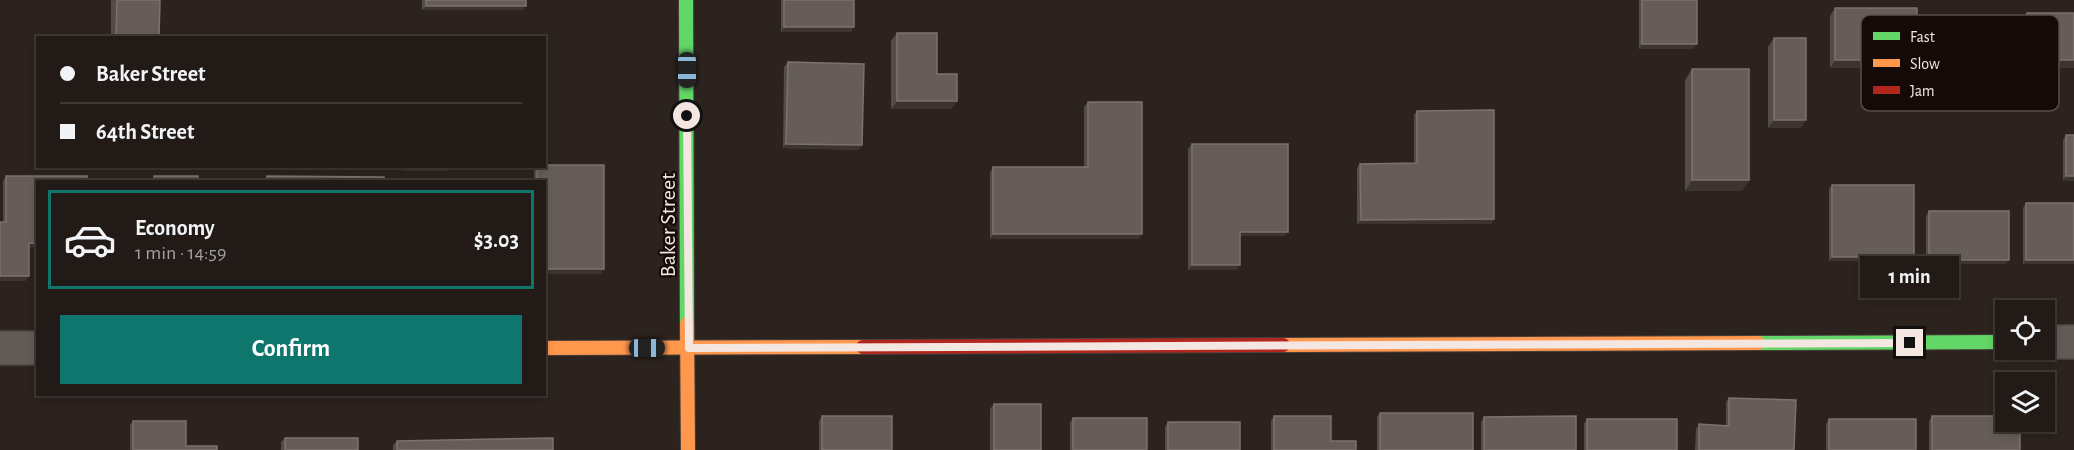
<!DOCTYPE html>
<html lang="en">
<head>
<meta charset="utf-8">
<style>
  :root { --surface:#211a16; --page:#29231f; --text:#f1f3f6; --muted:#a2a1a1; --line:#3e3835; --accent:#0f766e }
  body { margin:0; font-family:"Alegreya Sans",sans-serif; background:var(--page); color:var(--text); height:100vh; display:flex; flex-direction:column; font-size:22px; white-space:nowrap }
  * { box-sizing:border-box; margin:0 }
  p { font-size:20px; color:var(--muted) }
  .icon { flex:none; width:33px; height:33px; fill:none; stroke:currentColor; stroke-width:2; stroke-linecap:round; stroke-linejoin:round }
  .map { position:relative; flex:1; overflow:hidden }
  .details { position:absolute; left:36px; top:180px; width:510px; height:216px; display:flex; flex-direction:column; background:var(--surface); border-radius:0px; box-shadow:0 3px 9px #0003,0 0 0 2px var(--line) }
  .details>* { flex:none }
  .guide { position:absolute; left:36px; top:36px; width:510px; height:132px; border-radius:0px; box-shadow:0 3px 9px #0003,0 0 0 2px var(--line); display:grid; align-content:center; height:132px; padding:0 24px; background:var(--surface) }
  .controls { position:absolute; left:1995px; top:300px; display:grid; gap:12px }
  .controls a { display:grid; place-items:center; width:60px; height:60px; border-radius:0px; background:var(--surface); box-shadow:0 3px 9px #0003,0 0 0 2px var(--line); font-size:30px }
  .end { position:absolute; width:27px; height:27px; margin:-14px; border:8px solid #f4e6e1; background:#111; box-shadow:0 0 0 3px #111 }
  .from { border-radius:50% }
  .bubble { position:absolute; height:42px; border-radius:0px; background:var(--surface); box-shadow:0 3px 9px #0003,0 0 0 2px var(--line); font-size:20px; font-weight:700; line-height:42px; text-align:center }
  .car { position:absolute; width:18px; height:36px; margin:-18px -9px; border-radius:8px; box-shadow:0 0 4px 2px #0007; background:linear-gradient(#222 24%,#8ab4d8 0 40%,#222 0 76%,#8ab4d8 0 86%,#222 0) }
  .guide b { display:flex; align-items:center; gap:21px; height:57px; font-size:22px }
  .guide b+b { border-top:2px solid var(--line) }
  .guide i { width:15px; height:15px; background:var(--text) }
  ul { padding:10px 0 0; list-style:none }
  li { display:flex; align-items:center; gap:18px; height:99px; margin:0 12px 9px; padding:0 12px; border:3px solid transparent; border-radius:0px }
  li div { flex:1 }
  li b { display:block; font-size:22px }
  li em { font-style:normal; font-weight:700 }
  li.selected { border-color:var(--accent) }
  li>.icon { width:54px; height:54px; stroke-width:1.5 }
  .action { display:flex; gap:12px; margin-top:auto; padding:12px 24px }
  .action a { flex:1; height:69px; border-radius:0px; background:var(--accent); color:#fff; font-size:24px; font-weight:700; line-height:69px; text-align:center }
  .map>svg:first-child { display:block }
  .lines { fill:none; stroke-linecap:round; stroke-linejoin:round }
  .street-casing { stroke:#49403c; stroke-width:36 }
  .fast-casing { stroke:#49403c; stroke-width:16 }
  .slow-casing { stroke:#49403c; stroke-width:16 }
  .jam-casing { stroke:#49403c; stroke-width:16 }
  .street { stroke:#625a56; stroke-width:33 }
  .fast { stroke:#63d668; stroke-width:14 }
  .slow { stroke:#ff974d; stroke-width:14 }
  .jam { stroke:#b3261e; stroke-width:14 }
  .wall { fill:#554c48 }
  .shaded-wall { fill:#3d3430 }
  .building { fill:#665c58; stroke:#7c726e; stroke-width:1.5 }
  .route { stroke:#f4e6e1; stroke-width:8 }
  .labels { text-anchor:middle; stroke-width:4.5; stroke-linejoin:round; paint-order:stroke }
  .street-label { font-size:22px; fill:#f4e6e1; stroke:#140b08 }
  .key { fill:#140b08; stroke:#574d49; stroke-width:1.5 }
  .key-label { font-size:16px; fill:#f4e6e1 }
</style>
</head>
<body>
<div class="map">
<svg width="2074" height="450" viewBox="0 0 2074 450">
  <rect width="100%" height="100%" fill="#2c221e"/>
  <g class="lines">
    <!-- street casing -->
    <g class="street-casing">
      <g id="street">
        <path d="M2044 342H2074"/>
        <path d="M0 348H38"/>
      </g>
    </g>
    <!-- fast casing -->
    <g class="fast-casing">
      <g id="fast">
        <path d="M686 0 687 324"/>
        <path d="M1758 343 2006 342"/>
      </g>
    </g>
    <!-- slow casing -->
    <g class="slow-casing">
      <g id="slow">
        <path d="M687 324 688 450"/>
        <path d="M1283 345 1758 343"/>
        <path d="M544 348 863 347"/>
      </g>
    </g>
    <!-- jam casing -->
    <g class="jam-casing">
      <path id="jam" d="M863 347 1283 345"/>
    </g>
    <!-- street -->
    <use href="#street" class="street"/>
    <!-- fast -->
    <use href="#fast" class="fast"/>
    <!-- slow -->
    <use href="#slow" class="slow"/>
    <!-- jam -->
    <use href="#jam" class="jam"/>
  </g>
  <!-- wall -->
  <g class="wall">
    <path d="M111 0H160L159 38H111Z"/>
    <path d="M422 0H526L523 10H422Z"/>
    <path d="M781 0H854L851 32H781Z"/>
    <path d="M1639 0H1697V44L1693 49H1639Z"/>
    <path d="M1835 8 1911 68H1830V16Z"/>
    <path d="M2027 13 2074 68H2021V21Z"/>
    <path d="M1929 15 2005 67H1923V23Z"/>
    <path d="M897 33 957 101 951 109H891V41Z"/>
    <path d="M1774 38 1801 128H1768V47Z"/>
    <path d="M788 62 859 150 783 148 784 67Z"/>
    <path d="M1692 69 1749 180 1742 191H1685V80Z"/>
    <path d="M1088 102 1139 239H990V172L993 167H1084V107Z"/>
    <path d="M1417 111 1494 219 1491 224H1357V168L1360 164 1414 163V115Z"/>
    <path d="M2066 135 2074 181H2063V140Z"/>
    <path d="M1192 144 1285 236H1240L1237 270H1188V149Z"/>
    <path d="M536 166H544L601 274H544V182H534V170Z"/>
    <path d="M6 176 38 182V247H29L26 281H0L3 222V181Z"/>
    <path d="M1832 185 1914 257 1911 261H1829V189Z"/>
    <path d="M2026 203 2074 264H2023V208Z"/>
    <path d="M1929 211 2009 260 2005 264H1926V216Z"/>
    <path d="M1729 398 1794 450H1695L1696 429 1699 424 1726 426V402Z"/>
    <path d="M994 404 1041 450H990V409Z"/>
    <path d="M1380 413 1473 450H1377V417Z"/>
    <path d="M822 416 892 450H819V421Z"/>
    <path d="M1274 416 1331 441 1356 450H1271V421Z"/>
    <path d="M1932 416 2020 450H1929V421Z"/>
    <path d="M1484 417 1576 450H1481V422Z"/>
    <path d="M1073 418 1147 450H1070V422Z"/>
    <path d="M1587 419 1677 450H1584V424Z"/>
    <path d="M1829 419 1916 450H1826V424Z"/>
    <path d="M133 421 186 446 217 450H130V425Z"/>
    <path d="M1168 422 1240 450H1165V427Z"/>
    <path d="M285 438 358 450H281V442Z"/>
    <path d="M397 441 553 450H393V445Z"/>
  </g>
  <!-- shaded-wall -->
  <g class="shaded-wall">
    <path d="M426 6H526L523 10H422Z"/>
    <path d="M784 27H854L851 32H781Z"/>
    <path d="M1642 44H1697L1693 49H1639Z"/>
    <path d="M1929 59H2011L2005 67H1923Z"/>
    <path d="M1835 60H1917L1911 68H1830Z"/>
    <path d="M2027 60H2074V68H2021Z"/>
    <path d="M897 101H957L951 109H891Z"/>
    <path d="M1774 120H1806L1801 128H1768Z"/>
    <path d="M786 144 862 145 859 150 783 148Z"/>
    <path d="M405 166H451L447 171H402Z"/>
    <path d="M2066 176H2074V181H2063Z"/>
    <path d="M1692 180H1749L1742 191H1685Z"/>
    <path d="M1494 219 1491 224H1357L1361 220Z"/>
    <path d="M1240 232H1288L1285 236H1237Z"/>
    <path d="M993 234H1142L1139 239H990Z"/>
    <path d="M29 243H38V247L26 248Z"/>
    <path d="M1832 257H1914L1911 261H1829Z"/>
    <path d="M1929 260H2009L2005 264H1926Z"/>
    <path d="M2026 260H2074V264H2023Z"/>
    <path d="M1192 265H1240L1237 270H1188Z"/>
    <path d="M544 269H604L601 274H544Z"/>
    <path d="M0 276H29L26 281H0Z"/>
  </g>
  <!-- building -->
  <g class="building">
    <path d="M117 0H160L159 38H116Z"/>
    <rect x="426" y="0" width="100" height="6"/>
    <rect x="784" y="0" width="70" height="27"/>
    <rect x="1642" y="0" width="55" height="44"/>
    <rect x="1835" y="8" width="82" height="52"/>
    <rect x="2027" y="13" width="47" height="47"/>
    <path d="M897 33H937V74H957V101H897Z"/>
    <rect x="1774" y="38" width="32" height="82"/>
    <path d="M788 62 864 64 862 145 786 144Z"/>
    <rect x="1692" y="69" width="57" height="111"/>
    <path d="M1088 102H1142V234H993V167H1088Z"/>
    <path d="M1494 110V219L1361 220 1360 164 1417 163V111Z"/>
    <rect x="2066" y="135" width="8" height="41"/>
    <path d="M1192 144H1288V232H1240V265H1192Z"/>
    <path d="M544 165H604V269H544V182H537V166H544Z"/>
    <path d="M6 176H87V182H38V243H29V276H0V222H6Z"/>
    <rect x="154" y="176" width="44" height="6"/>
    <path d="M267 176 384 177V182H266Z"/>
    <rect x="1832" y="185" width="82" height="72"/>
    <rect x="2026" y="203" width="48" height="57"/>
    <rect x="1929" y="211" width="80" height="49"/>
    <path d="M1729 398 1796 400 1794 450H1699V424L1729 426Z"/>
    <rect x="994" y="404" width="47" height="46"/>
    <rect x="1380" y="413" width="93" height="37"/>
    <rect x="822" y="416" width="70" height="34"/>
    <path d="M1274 416H1331V441H1356V450H1274Z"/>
    <path d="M1576 416V450H1484V417Z"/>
    <path d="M1932 416H2006V422H2020V450H1932Z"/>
    <rect x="1073" y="418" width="74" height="32"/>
    <rect x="1587" y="419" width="90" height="31"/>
    <rect x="1829" y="419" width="87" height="31"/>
    <path d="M133 421H186V446H217V450H133Z"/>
    <rect x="1168" y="422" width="72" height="28"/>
    <rect x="285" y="438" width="73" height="12"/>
    <path d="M553 438V450H397V441Z"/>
  </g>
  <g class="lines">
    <!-- route -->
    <path class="route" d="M687 116 689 348 1910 343"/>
  </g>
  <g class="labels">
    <!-- street labels -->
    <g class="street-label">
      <text transform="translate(667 225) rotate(-90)" y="8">Baker Street</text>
    </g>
  </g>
  <!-- legend -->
  <rect x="1861" y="15" width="198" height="96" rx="9" class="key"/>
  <rect x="1873" y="32" width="27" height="8" fill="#63d668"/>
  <rect x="1873" y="59" width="27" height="8" fill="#ff974d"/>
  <rect x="1873" y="86" width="27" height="8" fill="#b3261e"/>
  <g class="key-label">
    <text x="1910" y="42">Fast</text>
    <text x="1910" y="69">Slow</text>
    <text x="1910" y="96">Jam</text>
  </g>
</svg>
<div class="controls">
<a><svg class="icon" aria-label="locate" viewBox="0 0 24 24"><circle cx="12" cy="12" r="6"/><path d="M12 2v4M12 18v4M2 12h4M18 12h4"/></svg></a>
<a><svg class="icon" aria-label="layers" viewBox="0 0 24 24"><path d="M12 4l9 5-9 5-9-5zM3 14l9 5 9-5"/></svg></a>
</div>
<i class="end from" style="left:687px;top:116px"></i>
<i class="end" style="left:1910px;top:343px"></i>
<div class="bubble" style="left:1860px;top:256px;width:99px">1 min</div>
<i class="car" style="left:687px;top:70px;rotate:180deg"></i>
<i class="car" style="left:647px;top:348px;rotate:90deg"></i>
<div class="guide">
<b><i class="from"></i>Baker Street</b>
<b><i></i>64th Street</b>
</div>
<section class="details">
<ul>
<li class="selected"><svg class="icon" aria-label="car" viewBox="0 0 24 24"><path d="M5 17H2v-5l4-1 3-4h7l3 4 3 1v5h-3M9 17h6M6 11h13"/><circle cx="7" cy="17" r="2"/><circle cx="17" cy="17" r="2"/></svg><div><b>Economy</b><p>1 min · 14:59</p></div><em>$3.03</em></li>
</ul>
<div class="action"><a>Confirm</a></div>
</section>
</div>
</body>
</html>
